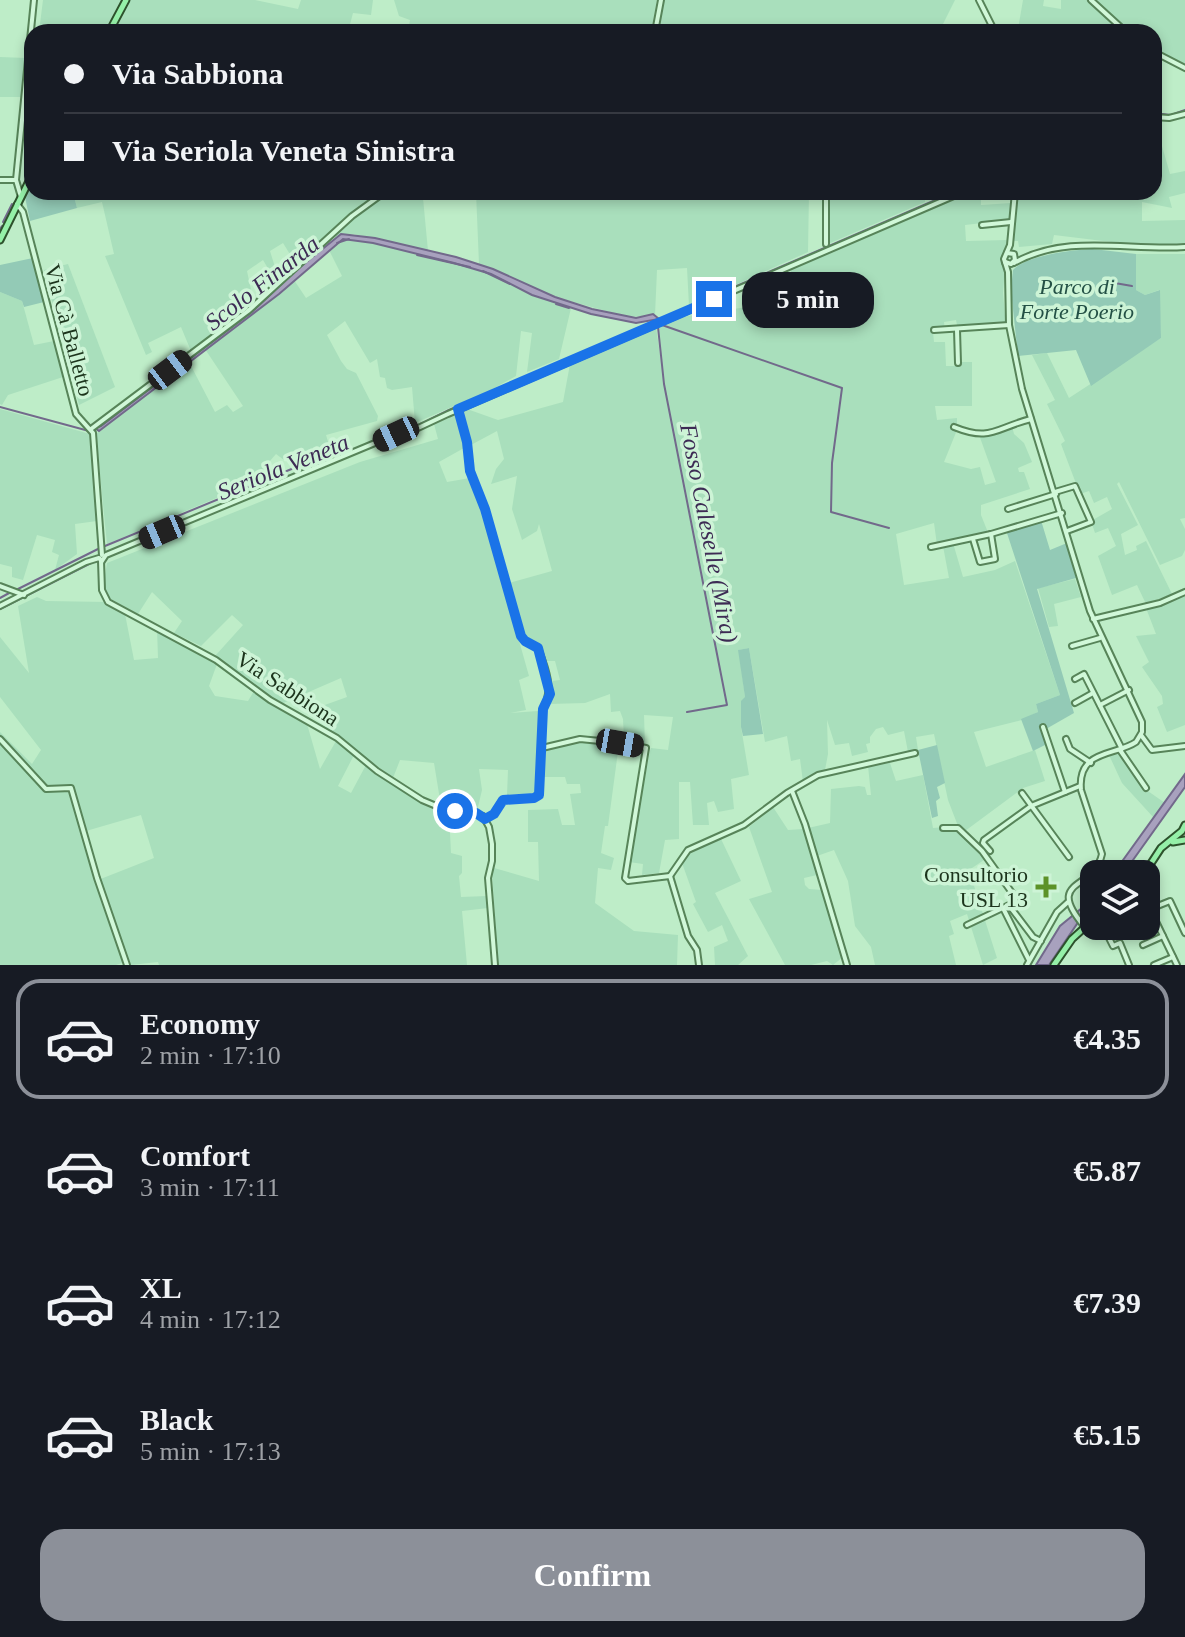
<!DOCTYPE html>
<html lang="en">
<head>
<meta charset="utf-8">
<style>
  :root { --surface:#171b24; --page:#242831; --text:#f1f3f6; --muted:#9ea1a6; --line:#363941; --accent:#8c9099 }
  body { margin:0; font-family:"Times New Roman",serif; background:var(--page); color:var(--text); height:100vh; display:flex; flex-direction:column; font-size:30px; white-space:nowrap }
  * { box-sizing:border-box; margin:0 }
  p { font-size:26px; color:var(--muted) }
  .icon { flex:none; width:44px; height:44px; fill:none; stroke:currentColor; stroke-width:2; stroke-linecap:round; stroke-linejoin:round }
  .map { position:relative; height:965px; overflow:hidden }
  .panel { display:flex; flex-direction:column; background:var(--surface); flex:1 }
  .panel>* { flex:none }
  .banner { position:absolute; left:24px; top:24px; width:1138px; height:176px; border-radius:24px; box-shadow:0 4px 12px #0003; display:grid; align-content:center; height:176px; padding:0 40px; background:var(--surface) }
  .controls { position:absolute; left:1080px; top:860px; display:grid; gap:16px }
  .controls a { display:grid; place-items:center; width:80px; height:80px; border-radius:16px; background:var(--surface); box-shadow:0 4px 12px #0003; font-size:40px }
  .end { position:absolute; width:36px; height:36px; margin:-18px; border:10px solid #1a73e8; background:#fff; box-shadow:0 0 0 4px #fff }
  .from { border-radius:50% }
  .bubble { position:absolute; height:56px; border-radius:24px; background:var(--surface); box-shadow:0 4px 12px #0003; font-size:26px; font-weight:600; line-height:56px; text-align:center }
  .car { position:absolute; width:24px; height:48px; margin:-24px -12px; border-radius:10px; box-shadow:0 0 6px 2px #0007; background:linear-gradient(#222 24%,#8ab4d8 0 40%,#222 0 76%,#8ab4d8 0 86%,#222 0) }
  .banner b { display:flex; align-items:center; gap:28px; height:76px; font-size:30px }
  .banner b+b { border-top:2px solid var(--line) }
  .banner i { width:20px; height:20px; background:var(--text) }
  ul { padding:14px 0 0; list-style:none }
  li { display:flex; align-items:center; gap:24px; height:120px; margin:0 16px 12px; padding:0 24px; border:4px solid transparent; border-radius:24px }
  li div { flex:1 }
  li b { display:block; font-size:30px }
  li em { font-style:normal; font-weight:600 }
  li.selected { border-color:var(--accent) }
  li>.icon { width:72px; height:72px; stroke-width:1.5 }
  .action { display:flex; gap:16px; margin-top:auto; padding:16px 40px }
  .action a { flex:1; height:92px; border-radius:24px; background:var(--accent); color:#fff; font-size:32px; font-weight:600; line-height:92px; text-align:center }
  .map>svg:first-child { display:block }
  .farmland { fill:#a9dfbc; fill-rule:evenodd }
  .green { fill:#93cab6 }
  .water { fill:#a8a1be; stroke:#72698b; stroke-width:2 }
  .lines { fill:none; stroke-linecap:round; stroke-linejoin:round }
  .stream { stroke:#72698b; stroke-width:2 }
  .minor-casing { stroke:#578459; stroke-width:8 }
  .major-casing { stroke:#2d522c; stroke-width:9 }
  .minor { stroke:#d1f8d9; stroke-width:4 }
  .major { stroke:#95f0a8; stroke-width:5 }
  .route { stroke:#1a73e8; stroke-width:10 }
  .poi-dot { fill:#5c9228; stroke:#cdf4d6; stroke-width:3 }
  .labels { text-anchor:middle; stroke-width:7; stroke-linejoin:round; paint-order:stroke }
  .park-label { font-size:22px; font-style:italic; fill:#235045; stroke:#cdf4d6 }
  .street-label { font-size:22px; fill:#1c341c; stroke:#cdf4d6 }
  .poi-label { font-size:22px; fill:#1c341c; stroke:#cdf4d6; text-anchor:end }
  .water-label { font-size:24px; font-style:italic; fill:#3d2b54; stroke:#cdf4d6 }
</style>
</head>
<body>
<div class="map">
<svg width="1185" height="965" viewBox="0 0 1185 965">
  <rect width="100%" height="100%" fill="#beedc8"/>
  <!-- farmland -->
  <g class="farmland">
    <path d="M43 0H121L104 32H39Z"/>
    <path d="M129 0H255L298 9 301 0H373L371 15 353 13 348 32H111Z"/>
    <path d="M394 0H657L651 32H408L410 20 399 16Z"/>
    <path d="M662 0H955L941 28 951 32H657Z"/>
    <path d="M1023 0H1044L1043 6 1061 9V0H1088L1124 32H1028L1018 29Z"/>
    <path d="M1096 0H1185V65L1154 49V32H1131Z"/>
    <path d="M0 57 26 58 22 97H0Z"/>
    <path d="M1154 132H1158L1170 174 1185 171V193L1169 197 1172 208 1142 202V221L1185 220V244L1136 245 1054 235 1052 244 1019 247 1018 241H1011L1017 194 1077 198 1057 192H1154Z"/>
    <path d="M73 192H380L363 203 296 264 283 243 270 251 279 280H275L263 260 247 271 254 304 191 351 181 327 148 343 152 352 146 355 105 256 114 254 102 202 77 208Z"/>
    <path d="M392 192H450L423 198 428 251 354 234 336 236 366 207Z"/>
    <path d="M476 192H809L808 252 689 306 687 268 657 270 655 315 628 317 555 297 479 264Z"/>
    <path d="M829 192H925V202L828 244Z"/>
    <path d="M968 192H981V205L1011 203 1009 220 965 225 966 241 1007 240 1003 293 1006 327 958 330 956 320 944 322 945 332H933L934 342H945L946 366H957V362H972V406H935L937 420 957 418V430L944 462 971 469 980 467 985 485 996 482 978 432 1011 422 1014 434 1024 443 1032 462 1018 468 1019 472H1024L1030 489 981 505V515L989 535 953 543 963 577 995 570 1015 561 1060 695 1036 704 1038 712 1022 720 974 732 986 767 1035 750 1045 781 1023 788 965 831 990 856 969 870 997 958 983 965 967 914 950 921 954 934 949 936 956 965H875L871 947 855 926 848 881 834 850 817 856 808 828 830 823 831 789 859 786 865 787 867 795H871L868 766 889 760 896 781 923 775 933 828 958 826 948 800 934 734 916 737 918 750 908 752 904 731 888 735 883 727 876 729 870 737V743L866 744 868 752 852 756 849 743 835 745 827 720 828 754 825 770 816 772 803 782 800 759 791 761 787 736 765 742 749 648 739 650 745 697 741 727 749 775 731 779 734 809 718 812 714 801 707 803 709 825H693L690 782H679V839L665 840 659 873 642 875 643 864 629 862 650 751 651 748 668 750 673 717 644 715 645 745 634 740H624L623 719 620 711 611 712 610 694 585 703 549 704 552 695 551 681 560 680 555 661H545L540 648 524 637 509 583 552 571 539 524 537 531 522 540 512 509 517 476 491 484 496 469 504 459 497 431 469 446 460 411 467 409 498 420 563 402 570 364 656 327 664 382 658 326 676 318 792 300 791 268ZM934 523 937 545 943 546 949 578 904 585 896 534Z"/>
    <path d="M343 239 373 243 454 263 491 274 532 295 571 308 559 359 527 372 532 333 521 331 516 376 491 390 415 423 412 387 392 390 387 388 385 378 380 377 377 359 370 363 345 321 327 335 341 361 347 369 356 373 378 416 377 421 326 435 333 458 300 465 297 456 284 460 276 454 269 462V476L107 544 96 434 189 362 215 412 227 405 233 412 243 406 205 349 294 280 306 298 342 276 329 250Z"/>
    <path d="M1136 254H1185V518L1180 519 1185 529V550L1182 556 1160 565 1119 482 1117 484 1138 525 1121 534 1125 555 1137 550 1136 546 1146 541 1172 594 1146 604 1137 585 1112 595 1098 556 1116 546 1108 528 1095 533 1091 521 1112 509 1107 497 1094 503 1089 491 1080 494 1061 444 1065 441 1047 404 1055 400 1032 355 1047 353 1069 398 1161 338 1159 290 1145 295 1136 290Z"/>
    <path d="M68 264 115 387 79 405 44 270Z"/>
    <path d="M0 292 22 301 34 345 54 341 63 377 8 395 2 405 0 404Z"/>
    <path d="M0 409 90 434 97 521 75 524 77 554 55 570 59 555 52 552 55 540 37 535 23 580 12 577V567L0 564Z"/>
    <path d="M456 415 464 448 439 462 447 482 470 478 479 499 529 676 519 680 526 710 510 713 538 711 539 727 538 793 507 795 508 770 479 769 482 790 477 811 441 806 434 763 400 760 393 778 325 729 322 706 347 697 341 678 281 704 215 656 243 625 232 615 201 646 174 633 182 621 152 592 138 614 110 599 105 592 104 581 107 563 360 462 438 439 434 424Z"/>
    <path d="M1075 579 1081 597 1054 604 1058 626 1049 627 1038 588Z"/>
    <path d="M1185 594V725L1167 732 1157 707 1163 704 1162 696 1142 667 1149 662 1136 636 1156 634 1146 608 1167 603Z"/>
    <path d="M37 597 46 601 107 602 125 614 134 660 158 658 157 629 203 654 217 664 209 686 215 696 248 701 254 691 307 724 320 769 336 741 354 755 338 786 351 793 366 765 424 804 449 813 451 853 462 856V873L459 876 461 897 487 896 488 908 462 911 467 965H159L158 962 131 965 128 961 116 965H0V732L32 764 41 750 0 697V637L29 673 18 606ZM141 815 154 858 98 880 86 831Z"/>
    <path d="M579 740 619 744 608 826H605L601 853 614 858 611 870 598 868 595 903 634 931 678 935 677 965H498L492 872 494 868 539 881 538 842H528V810L558 809 562 825H575L570 794 581 793 580 784H567L565 777H543L544 750Z"/>
    <path d="M1120 752 1145 789 1165 803 1154 818 1122 783 1109 755Z"/>
    <path d="M773 807 788 830 803 829 805 832 817 875 804 878 805 885 809 889 822 890 843 957 833 965 827 961 811 965H785L749 899 772 892 749 827Z"/>
    <path d="M721 839 741 881 715 893 748 956 738 965H715L714 947 728 941 722 925 708 932 693 904 696 902 682 863 691 851Z"/>
  </g>
  <!-- green -->
  <g class="green">
    <path d="M32 183V192H73L77 208 30 221 25 197Z"/>
    <path d="M1093 249 1136 254V290L1145 295 1160 290 1161 338 1091 386 1076 350 1018 356 1011 290 1013 270C1027 255 1072 250 1093 249Z"/>
    <path d="M33 258 44 302 24 307 22 301 0 292V265Z"/>
    <path d="M1040 517 1050 550 1067 543 1076 578 1037 589 1074 713 1046 729 1047 744 1033 751 1021 719 1038 712 1036 704 1060 695 1005 527Z"/>
    <path d="M749 648 763 734 743 736 741 727V701L745 697 738 650Z"/>
    <path d="M937 745 945 783 937 787 940 798 936 801 938 816 932 818 918 750Z"/>
  </g>
  <!-- water -->
  <g class="water">
    <path d="M341 234 375 238 456 257 493 269 555 297 592 309 636 318 653 314 659 319 636 323 591 314 532 295 491 274 454 263 373 243 343 239 279 294 103 428 99 431 95 428 101 426 253 311 294 272Z"/>
    <path d="M1185 774V787L1123 874H1113Z"/>
    <path d="M1094 898V909L1077 924 1049 965H1036L1060 926Z"/>
  </g>
  <g class="lines">
    <!-- stream -->
    <g class="stream">
      <path d="M1154 113 1171 115 1185 110"/>
      <path d="M3 222 12 204"/>
      <path d="M0 229 2 226"/>
      <path d="M337 243 349 239"/>
      <path d="M417 255 470 267"/>
      <path d="M483 271 510 284"/>
      <path d="M1099 285 1109 282 1132 286"/>
      <path d="M556 304 569 308"/>
      <path d="M662 325 842 388 832 463 831 512 889 528"/>
      <path d="M658 327 664 384 727 705 687 712"/>
      <path d="M0 407 89 431"/>
      <path d="M402 433 449 410 954 192"/>
      <path d="M105 546 294 468 311 462 314 464"/>
      <path d="M107 557 392 438"/>
      <path d="M16 590 100 548"/>
      <path d="M0 598 11 592"/>
      <path d="M0 609 95 561"/>
    </g>
    <!-- minor casing -->
    <g class="minor-casing">
      <g id="minor">
        <path d="M979 0 995 32"/>
        <path d="M1091 0 1126 32"/>
        <path d="M655 32 661 0"/>
        <path d="M1154 52 1185 68"/>
        <path d="M1154 117 1169 118 1185 114"/>
        <path d="M0 180H16"/>
        <path d="M1015 192 1010 245 1004 259 1008 272 1009 325 1022 389 1090 611 1142 722V732L1136 742C1116 756 1077 749 1081 790L1102 854C1094 891 1044 878 1084 926"/>
        <path d="M21 197 16 180 34 0"/>
        <path d="M17 204 23 212 76 414 93 433 102 555"/>
        <path d="M982 225 1011 222"/>
        <path d="M826 244V192"/>
        <path d="M1005 262 1011 264 1015 260 1014 254 1007 253"/>
        <path d="M1014 263C1067 233 1128 251 1185 247"/>
        <path d="M934 330 1009 325"/>
        <path d="M957 330 958 363"/>
        <path d="M458 409 467 442 470 471 485 509 521 636 525 641 538 648C546 669 554 689 543 709L539 795 534 798 503 800 494 814 485 819"/>
        <path d="M954 427C991 442 995 428 1031 419"/>
        <path d="M91 429 248 311 352 216 385 192"/>
        <path d="M1055 492 1075 486 1091 522 1067 531"/>
        <path d="M1008 509 1056 494"/>
        <path d="M973 539 980 562 995 559 991 534"/>
        <path d="M931 547 991 534 1062 513"/>
        <path d="M101 561 102 590 108 602 216 660 270 700 337 738 377 771 422 800 441 808 483 816 489 827 492 844V861L488 878 495 965"/>
        <path d="M0 586 24 595"/>
        <path d="M0 606 86 562 99 558 102 561 106 555 399 433 401 436 448 414 963 192"/>
        <path d="M1093 619 1160 603 1185 592"/>
        <path d="M1072 646 1100 638"/>
        <path d="M1075 679 1084 674 1122 749"/>
        <path d="M1075 703 1093 693"/>
        <path d="M1100 705 1129 690"/>
        <path d="M1043 727 1065 792"/>
        <path d="M1141 735 1152 750 1185 746"/>
        <path d="M0 739 46 789 71 788 97 878 127 965"/>
        <path d="M1066 739 1070 749 1091 763"/>
        <path d="M542 748 580 739 620 743 646 748 625 878 628 881 670 876 688 936 697 950 699 965"/>
        <path d="M1120 750 1146 788"/>
        <path d="M792 791 805 824 847 965"/>
        <path d="M1022 793 1069 857"/>
        <path d="M943 828H958L982 851 1015 897V902L1009 905 1011 908 1033 937 1041 941"/>
        <path d="M990 851 983 843 984 840 1031 806 1080 786"/>
        <path d="M670 876 688 850 744 825 787 793 818 775 915 753"/>
        <path d="M1003 908 1029 960"/>
        <path d="M1150 909 1170 901 1185 933"/>
        <path d="M1146 910 1150 909 1177 965"/>
        <path d="M967 925 1009 905"/>
        <path d="M1103 926 1113 946 1120 943 1129 965"/>
        <path d="M1143 945 1163 936"/>
        <path d="M1027 965 1057 912 1068 902"/>
        <path d="M1154 965 1173 957"/>
      </g>
    </g>
    <!-- major casing -->
    <g class="major-casing">
      <g id="major">
        <path d="M109 32 126 0"/>
        <path d="M0 240 32 175"/>
        <path d="M1173 842 1185 840"/>
        <path d="M1144 874 1161 848 1182 831 1185 825"/>
        <path d="M1054 965 1072 939 1094 919"/>
      </g>
    </g>
    <!-- minor -->
    <use href="#minor" class="minor"/>
    <!-- major -->
    <use href="#major" class="major"/>
  </g>
  <g class="lines">
    <!-- route -->
    <path class="route" d="M455 811 476 813 485 819 494 814 503 800 534 798 539 795 543 709 550 694 538 648 525 641 521 636 485 509 470 471 467 442 458 409 714 299"/>
  </g>
  <!-- markers -->
  <path class="poi-dot" d="M1042 875h8v8h8v8h-8v8h-8v-8h-8v-8h8z"/>
  <g class="labels">
    <!-- park labels -->
    <g class="park-label">
      <text x="1077" y="294">Parco di<tspan x="1077" dy="25">Forte Poerio</tspan></text>
    </g>
    <!-- street labels -->
    <g class="street-label">
      <text transform="translate(70 330) rotate(75)" y="8">Via Cà Balletto</text>
      <text transform="translate(288 688) rotate(33)" y="8">Via Sabbiona</text>
    </g>
    <!-- poi labels -->
    <g class="poi-label">
      <text x="1028" y="882">Consultorio<tspan x="1028" dy="25">USL 13</tspan></text>
    </g>
    <!-- water labels -->
    <g class="water-label">
      <text transform="translate(262 283) rotate(-38)" y="8">Scolo Finarda</text>
      <text transform="translate(283 467) rotate(-22)" y="8">Seriola Veneta</text>
      <text transform="translate(709 533) rotate(79)" y="8">Fosso Caleselle (Mira)</text>
    </g>
  </g>
</svg>
<div class="controls">
<a><svg class="icon" aria-label="layers" viewBox="0 0 24 24"><path d="M12 4l9 5-9 5-9-5zM3 14l9 5 9-5"/></svg></a>
</div>
<i class="end from" style="left:455px;top:811px"></i>
<i class="end" style="left:714px;top:299px"></i>
<div class="bubble" style="left:742px;top:272px;width:132px">5 min</div>
<i class="car" style="left:170px;top:370px;rotate:53deg"></i>
<i class="car" style="left:396px;top:434px;rotate:245deg"></i>
<i class="car" style="left:162px;top:532px;rotate:247deg"></i>
<i class="car" style="left:620px;top:743px;rotate:100deg"></i>
<div class="banner">
<b><i class="from"></i>Via Sabbiona</b>
<b><i></i>Via Seriola Veneta Sinistra</b>
</div>
</div>
<section class="panel">
<ul>
<li class="selected"><svg class="icon" aria-label="car" viewBox="0 0 24 24"><path d="M5 17H2v-5l4-1 3-4h7l3 4 3 1v5h-3M9 17h6M6 11h13"/><circle cx="7" cy="17" r="2"/><circle cx="17" cy="17" r="2"/></svg><div><b>Economy</b><p>2 min · 17:10</p></div><em>€4.35</em></li>
<li><svg class="icon" aria-label="car" viewBox="0 0 24 24"><path d="M5 17H2v-5l4-1 3-4h7l3 4 3 1v5h-3M9 17h6M6 11h13"/><circle cx="7" cy="17" r="2"/><circle cx="17" cy="17" r="2"/></svg><div><b>Comfort</b><p>3 min · 17:11</p></div><em>€5.87</em></li>
<li><svg class="icon" aria-label="car" viewBox="0 0 24 24"><path d="M5 17H2v-5l4-1 3-4h7l3 4 3 1v5h-3M9 17h6M6 11h13"/><circle cx="7" cy="17" r="2"/><circle cx="17" cy="17" r="2"/></svg><div><b>XL</b><p>4 min · 17:12</p></div><em>€7.39</em></li>
<li><svg class="icon" aria-label="car" viewBox="0 0 24 24"><path d="M5 17H2v-5l4-1 3-4h7l3 4 3 1v5h-3M9 17h6M6 11h13"/><circle cx="7" cy="17" r="2"/><circle cx="17" cy="17" r="2"/></svg><div><b>Black</b><p>5 min · 17:13</p></div><em>€5.15</em></li>
</ul>
<div class="action"><a>Confirm</a></div>
</section>
</body>
</html>
